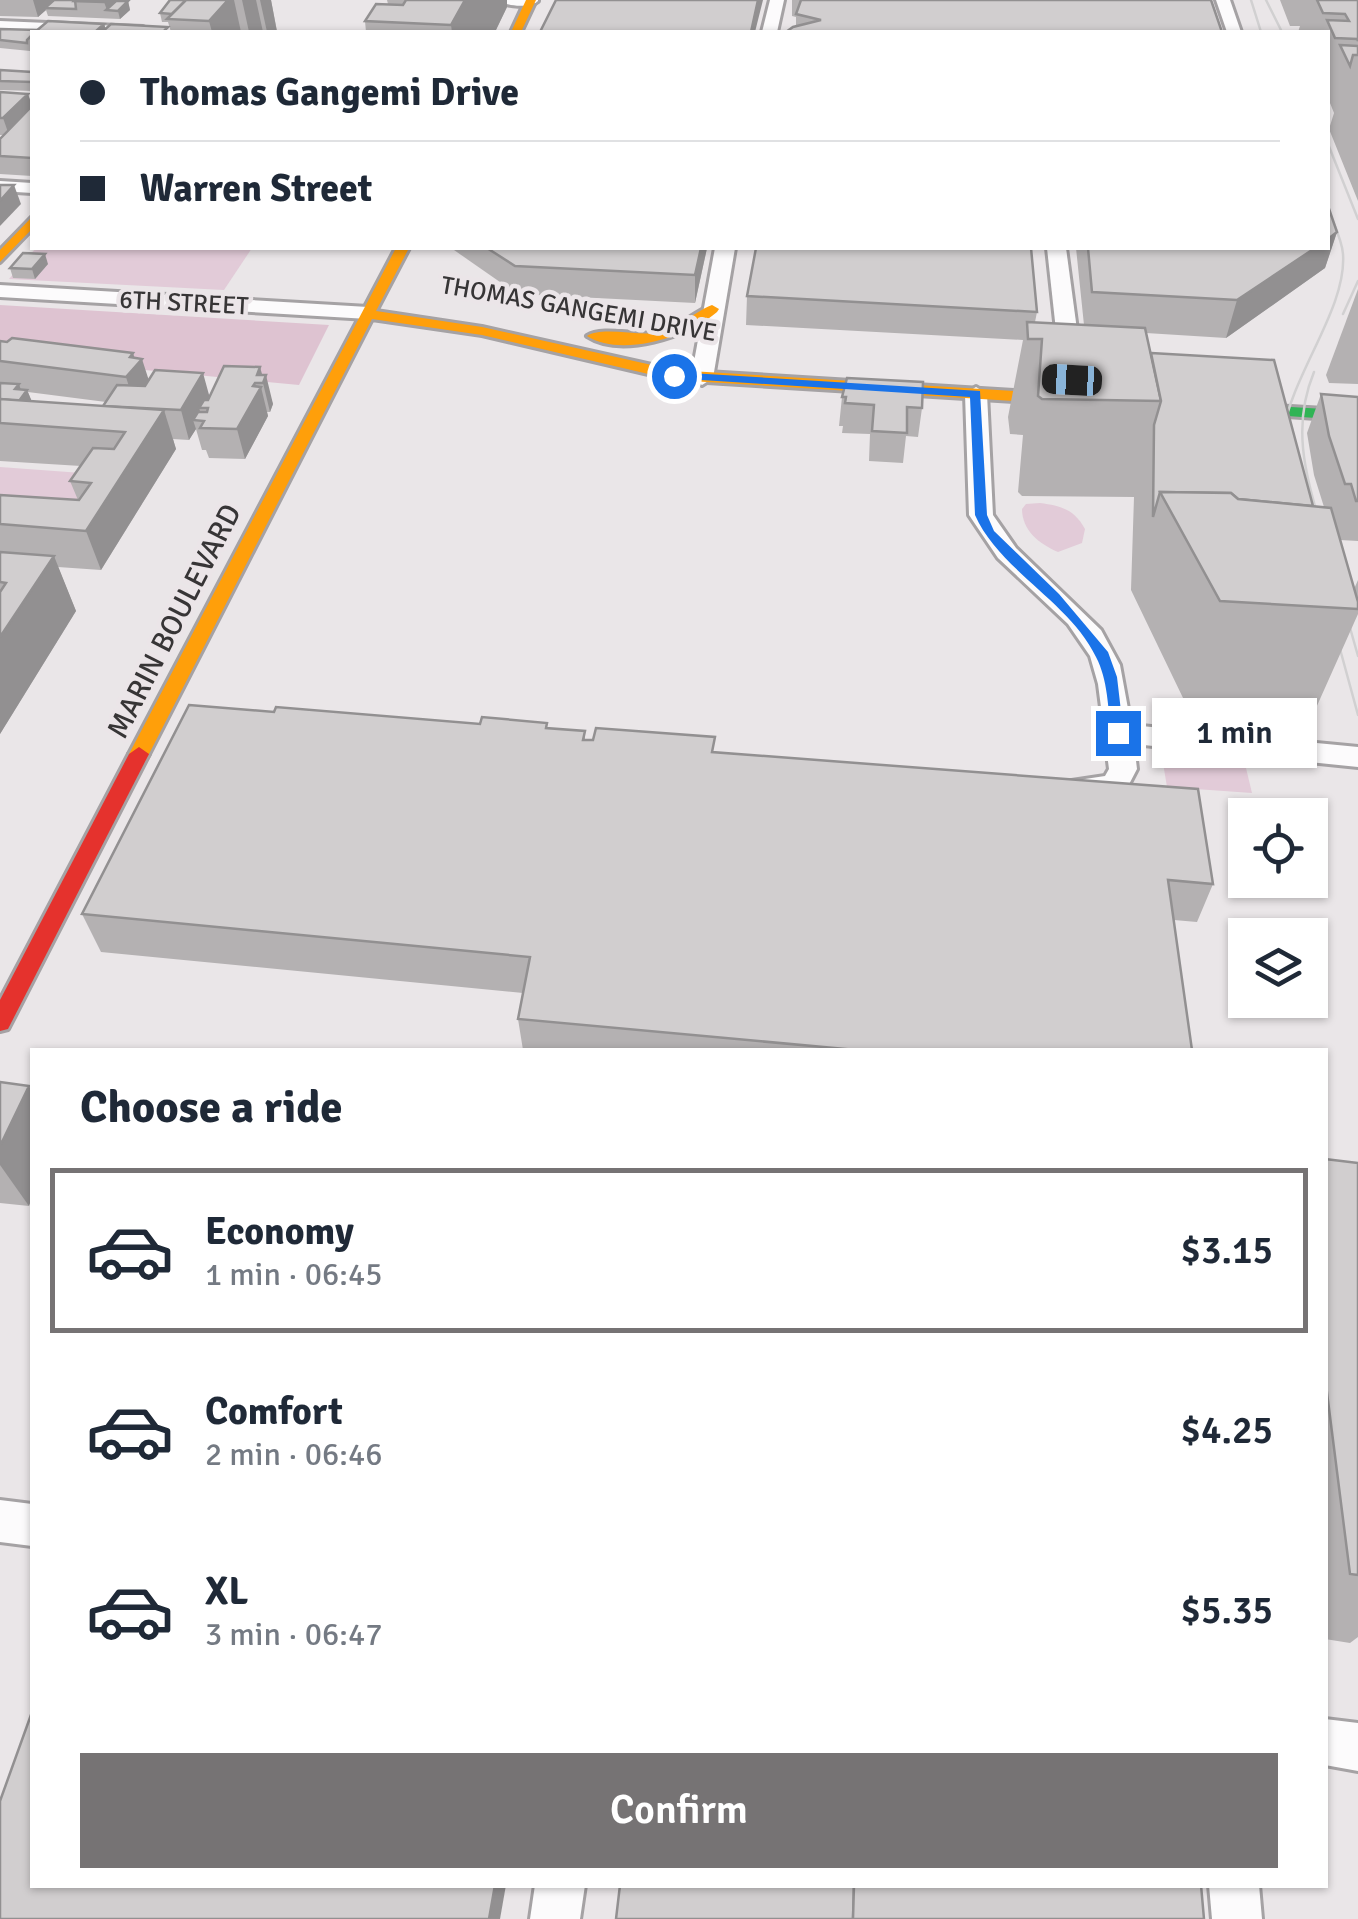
<!DOCTYPE html>
<html lang="en">
<head>
<meta charset="utf-8">
<style>
  :root { --surface:#fff; --page:#f6f6f7; --text:#1f2937; --muted:#747a83; --line:#e0e1e3; --accent:#767374 }
  body { margin:0; font-family:Signika,sans-serif; background:var(--page); color:var(--text); height:100vh; display:flex; flex-direction:column; font-size:38px; white-space:nowrap }
  * { box-sizing:border-box; margin:0 }
  p { font-size:32px; color:var(--muted) }
  .icon { flex:none; width:55px; height:55px; fill:none; stroke:currentColor; stroke-width:2; stroke-linecap:round; stroke-linejoin:round }
  .map { position:relative; flex:1; overflow:hidden }
  .panel { position:absolute; left:30px; top:1048px; width:1298px; height:840px; display:flex; flex-direction:column; background:var(--surface); border-radius:0px; box-shadow:0 2px 8px #0004 }
  .panel>* { flex:none }
  .top-card { position:absolute; left:30px; top:30px; width:1300px; height:220px; border-radius:0px; box-shadow:0 2px 8px #0004; display:grid; align-content:center; height:220px; padding:0 50px; background:var(--surface) }
  .fabs { position:absolute; left:1228px; top:798px; display:grid; gap:20px }
  .fabs a { display:grid; place-items:center; width:100px; height:100px; border-radius:0px; background:var(--surface); box-shadow:0 2px 8px #0004; font-size:50px }
  .end { position:absolute; width:45px; height:45px; margin:-22px; border:12px solid #1a73e8; background:#fff; box-shadow:0 0 0 5px #fff }
  .from { border-radius:50% }
  .bubble { position:absolute; height:70px; border-radius:0px; background:var(--surface); box-shadow:0 2px 8px #0004; font-size:32px; font-weight:600; line-height:70px; text-align:center }
  .car { position:absolute; width:30px; height:60px; margin:-30px -15px; border-radius:12px; box-shadow:0 0 8px 2px #0007; background:linear-gradient(#222 24%,#8ab4d8 0 40%,#222 0 76%,#8ab4d8 0 86%,#222 0) }
  .top-card b { display:flex; align-items:center; gap:35px; height:95px; font-size:38px }
  .top-card b+b { border-top:2px solid var(--line) }
  .top-card i { width:25px; height:25px; background:var(--text) }
  ul { padding:0; list-style:none }
  li { display:flex; align-items:center; gap:30px; height:165px; margin:0 20px 15px; padding:0 30px; border:5px solid transparent; border-radius:0px }
  li div { flex:1 }
  li b { display:block; font-size:38px }
  li em { font-style:normal; font-weight:600 }
  li.on { border-color:var(--accent) }
  li>.icon { width:90px; height:90px; stroke-width:1.5 }
  h2 { padding:0 50px; font-size:45px; line-height:120px }
  .primary-button { display:flex; gap:20px; margin-top:auto; padding:20px 50px }
  .primary-button a { flex:1; height:115px; border-radius:0px; background:var(--accent); color:#fff; font-size:40px; font-weight:600; line-height:115px; text-align:center }
  .map>svg:first-child { display:block }
  .green { fill:#e2cbd8 }
  .forest { fill:#dec3d1 }
  .lines { fill:none; stroke-linecap:round; stroke-linejoin:round }
  .street-casing { stroke:#a5a2a4; stroke-width:6 }
  .fast-casing { stroke:#a5a2a4; stroke-width:6 }
  .slow-casing { stroke:#a5a2a4; stroke-width:6 }
  .jam-casing { stroke:#a5a2a4; stroke-width:6 }
  .street { fill:#fcfbfc; fill-rule:evenodd }
  .fast { fill:#30b455; fill-rule:evenodd }
  .slow { fill:#ff9f0a; fill-rule:evenodd }
  .jam { fill:#e5322d; fill-rule:evenodd }
  .tram { stroke:#d1d0d1; stroke-width:2.5 }
  .wall { fill:#b4b1b2; fill-rule:evenodd }
  .shaded-wall { fill:#929091 }
  .building { fill:#d1cecf; stroke:#929091; stroke-width:2.5 }
  .route { fill:#1a73e8 }
  .labels { text-anchor:middle; stroke-width:9; stroke-linejoin:round; paint-order:stroke }
  .far-street-label { font-size:25px; fill:#373536; stroke:#ebe5e8 }
  .street-label { font-size:30px; fill:#373536; stroke:#ebe5e8 }
</style>
</head>
<body>
<div class="map">
<svg width="1358" height="1919" viewBox="0 0 1358 1919">
  <rect width="100%" height="100%" fill="#eae6e8"/>
  <!-- green -->
  <g class="green">
    <path d="M36 248H252L224 290 9 279Z"/>
    <path d="M0 467 109 475 67 537 0 531Z"/>
    <path d="M1040 503C1061 506 1074 509 1085 529L1082 543 1058 552C1039 544 1022 530 1022 509L1026 504Z"/>
    <path d="M1163 763 1246 768 1252 793 1167 787Z"/>
  </g>
  <!-- forest -->
  <path class="forest" d="M0 305 329 325 299 385 0 356Z"/>
  <g class="lines">
    <!-- street casing -->
    <g class="street-casing">
      <g id="street">
        <path d="M499 0H538V1C530 8 507 7 499 0Z"/>
        <path d="M770 0H784L777 32H762Z"/>
        <path d="M1216 0H1230L1241 32H1227Z"/>
        <path d="M0 21 143 27 151 32 0 31Z"/>
        <path d="M0 181 32 183V193L0 191Z"/>
        <path d="M715 248H735L713 378 702 385 691 378Z"/>
        <path d="M1047 248H1066L1082 367 1071 373 1060 367Z"/>
        <path d="M0 285 368 307 378 313 368 319 0 297Z"/>
        <path d="M976 387 987 394 993 515 1016 548 1101 630 1120 665 1131 725 1358 747V767L1134 744 1137 769 1125 792 1075 799 1065 796 1060 789 1065 782 1105 776 1109 769 1098 684 1090 656 1068 624 998 558 969 515 965 394Z"/>
        <path d="M0 1500 32 1504V1546L0 1542Z"/>
        <path d="M1325 1719 1358 1723V1771L1325 1765Z"/>
        <path d="M535 1885H585L580 1919H530Z"/>
        <path d="M1209 1885H1259L1262 1919H1212Z"/>
      </g>
    </g>
    <!-- fast casing -->
    <g class="fast-casing">
      <path id="fast" d="M1224 403 1358 411V421L1219 411 1216 408Z"/>
    </g>
    <!-- slow casing -->
    <g class="slow-casing">
      <g id="slow">
        <path d="M526 0H536L521 32H511Z"/>
        <path d="M32 217V229L0 262V250Z"/>
        <path d="M396 248H409L376 311 482 327 674 370 1077 395 1085 400 1077 405 674 380 482 335 372 319 149 754 146 759H132L129 754Z"/>
        <path d="M712 305 719 309 717 312C688 337 621 358 587 336 602 326 636 336 656 333 679 329 692 313 712 305Z"/>
      </g>
    </g>
    <!-- jam casing -->
    <g class="jam-casing">
      <path id="jam" d="M139 747 149 754 8 1029 0 1031V1000L129 754Z"/>
    </g>
    <!-- street -->
    <use href="#street" class="street"/>
    <!-- fast -->
    <use href="#fast" class="fast"/>
    <!-- slow -->
    <use href="#slow" class="slow"/>
    <!-- jam -->
    <use href="#jam" class="jam"/>
    <!-- tram -->
    <g class="tram">
      <path d="M1251 0 1261 32"/>
      <path d="M1266 0 1282 32"/>
      <path d="M1328 144 1358 219"/>
      <path d="M1343 314 1358 281"/>
      <path d="M1314 372C1291 428 1306 475 1322 531"/>
      <path d="M1283 433C1292 374 1347 308 1343 254 1342 239 1333 223 1328 209"/>
      <path d="M1343 603 1358 656"/>
      <path d="M1334 627 1358 715"/>
    </g>
  </g>
  <!-- wall -->
  <g class="wall">
    <path d="M0 0H116L128 1 130 10 120 19 48 16 46 10 38 17 0 16Z"/>
    <path d="M170 0H271L277 31 171 32 168 22H162L160 13Z"/>
    <path d="M387 0H507V7L495 32H366L365 21 388 4Z"/>
    <path d="M792 0H1211L796 26V17L792 16Z"/>
    <path d="M1280 0H1358V201L1329 129 1334 113 1328 98V32H1298L1300 26H1290Z"/>
    <path d="M104 24 106 29 168 27 32 32V57L30 51 0 48V29L38 30Z"/>
    <path d="M0 70 32 72V91L0 90Z"/>
    <path d="M0 92 28 94 32 106V176L0 174V156L4 135H0Z"/>
    <path d="M1337 232 1325 268 1226 338 1146 333 1151 353 1313 506 1324 507 1314 475 1307 433 1321 394 1358 397V541L1340 540 1354 589 1358 580V614L1316 708 1184 700 1131 590 1134 497 1022 496 1018 492 1023 435 1010 434 1008 417 1023 340 746 325 747 296 1037 312 1035 322 1084 325 1076 248H1328Z"/>
    <path d="M454 248H707L695 303 517 294 454 250Z"/>
    <path d="M48 264 35 279 13 278 10 268Z"/>
    <path d="M1358 289V384L1329 383 1326 375Z"/>
    <path d="M0 341 135 358 149 380 210 396 262 375 273 404 270 412H267L268 416 245 459 209 458 206 450H202L196 429 189 440 173 439 176 449 101 570 58 567 76 611 0 734V495L78 500 70 481 81 466 0 461ZM28 392 106 402 103 406 32 402Z"/>
    <path d="M842 397 922 408 918 437 906 436 903 463 869 461 870 434 842 433 843 426H839Z"/>
    <path d="M274 712 585 731V740L714 752 1213 884 1197 922 1174 920 1192 1050H523L518 1019 523 993 101 952 82 914Z"/>
    <path d="M0 1082 29 1206 0 1203Z"/>
    <path d="M1325 1159 1358 1163V1637L1350 1643 1325 1639Z"/>
  </g>
  <!-- shaded-wall -->
  <g class="shaded-wall">
    <path d="M33 0H55L45 8 46 10 38 17Z"/>
    <path d="M107 0H116L119 9 107 10 104 2Z"/>
    <path d="M226 0H234L241 32H212L209 21Z"/>
    <path d="M242 0H256L263 32H249Z"/>
    <path d="M260 0H271L277 32H267Z"/>
    <path d="M465 0H507V7L495 32H452L451 25Z"/>
    <path d="M758 0H763L755 32H751Z"/>
    <path d="M128 1 130 10 120 19 118 11Z"/>
    <path d="M104 24 107 32H95Z"/>
    <path d="M28 94 32 106 9 135 3 118Z"/>
    <path d="M14 185 21 204 0 226V201Z"/>
    <path d="M1337 232 1325 268 1226 338 1237 300 1315 248H1328V239Z"/>
    <path d="M701 248H707L695 303V275Z"/>
    <path d="M45 254 48 264 35 279 32 269Z"/>
    <path d="M133 353 137 365 142 359 151 387 135 406 126 377 130 357Z"/>
    <path d="M260 367 264 381 266 375 273 404 270 412 263 383 257 375Z"/>
    <path d="M203 373 211 402 199 408 202 417 193 420 196 429 189 440 181 410Z"/>
    <path d="M255 383 257 393 261 387 268 416 245 459 237 429Z"/>
    <path d="M19 384 23 396 27 390 35 409 20 425 15 389Z"/>
    <path d="M164 410 176 449 101 570 86 531Z"/>
    <path d="M54 556 76 611 0 734V637Z"/>
    <path d="M29 1086 32 1092V1198L29 1206 0 1165V1146Z"/>
    <path d="M495 1885H506L500 1919H489Z"/>
  </g>
  <!-- building -->
  <g class="building">
    <path d="M54 0H75L76 9 45 8Z"/>
    <path d="M75 0H107L104 2 74 1Z"/>
    <path d="M170 0H186L172 14 160 13Z"/>
    <path d="M186 0H228L209 21 167 19Z"/>
    <path d="M406 0H465L451 25 365 21 376 4 403 5Z"/>
    <path d="M556 0H758L751 32H540Z"/>
    <path d="M801 0H1211L1222 32H786L793 27 821 20 796 14Z"/>
    <path d="M1317 0H1358V41L1357 39 1335 38 1327 20 1349 21 1345 14 1323 13Z"/>
    <path d="M116 1H128L118 11 106 10Z"/>
    <path d="M48 21 104 24 95 32H35Z"/>
    <path d="M111 24 168 27 163 32H102Z"/>
    <path d="M0 29 38 30 32 32V35L27 40V43L0 40Z"/>
    <path d="M1340 45 1358 46V55H1353L1350 66Z"/>
    <path d="M0 70 32 72V82L0 81Z"/>
    <path d="M0 92 28 94 3 118H0Z"/>
    <path d="M32 106V158L0 156V139Z"/>
    <path d="M0 185H14L0 201Z"/>
    <path d="M1328 206 1337 232 1328 239Z"/>
    <path d="M487 248H701L695 275 515 266Z"/>
    <path d="M756 248H1031L1037 312 747 296Z"/>
    <path d="M1088 248H1315L1237 300 1092 292Z"/>
    <path d="M23 253 45 254 32 269 10 268Z"/>
    <path d="M1027 322 1145 328 1161 401 1042 399 1038 396 1042 339H1028Z"/>
    <path d="M12 338 133 353 130 357 142 359 126 377 0 361V341L7 342Z"/>
    <path d="M1151 353 1274 360 1313 506 1238 499 1231 493 1160 492 1153 517 1154 425 1161 401Z"/>
    <path d="M224 366 260 367 257 375H266L263 383H255L253 386 261 387 237 429 200 428 204 421 193 420 198 412H207L208 408H199L204 400H208Z"/>
    <path d="M155 370 203 373 181 410 103 406 117 385 145 386Z"/>
    <path d="M847 378 923 382 922 408 907 407V433L872 431 874 405 845 403 846 397H842Z"/>
    <path d="M0 383 19 384 15 389 27 390 19 401 0 399Z"/>
    <path d="M1321 394 1358 397V501H1356L1351 484H1345L1329 436Z"/>
    <path d="M0 399 164 410 86 531 0 524V495L79 500 91 483 70 481 93 448 114 449 125 432 0 423Z"/>
    <path d="M1160 492 1231 493 1238 499 1331 508 1358 602V609L1220 601Z"/>
    <path d="M0 552 54 556 0 637V592L6 583 0 582Z"/>
    <path d="M189 705 274 712 276 707 480 724 482 717 547 723 546 728 585 731 583 740H593L596 728 715 737 712 752 1198 789 1213 884 1168 880 1192 1050H856L518 1019 530 957 82 914Z"/>
    <path d="M0 1082 29 1086 0 1146Z"/>
    <path d="M1325 1159 1358 1163V1575L1350 1574 1325 1377Z"/>
    <path d="M32 1712V1885H495L489 1919H0V1801Z"/>
    <path d="M620 1885H854L853 1919H616Z"/>
    <path d="M854 1885H1201L1204 1919H853Z"/>
  </g>
  <!-- route -->
  <path class="route" d="M674 372 980 391 987 515 994 531 1059 594 1108 652 1117 677 1124 737 1111 733C1108 708 1108 680 1096 657 1070 602 999 570 975 515L970 397 670 378Z"/>
  <g class="labels">
    <!-- far-street labels -->
    <g class="far-street-label">
      <text transform="translate(184 302) rotate(3)" y="9">6TH STREET</text>
      <text transform="translate(579 308) rotate(10)" y="9">THOMAS GANGEMI DRIVE</text>
    </g>
    <!-- street labels -->
    <g class="street-label">
      <text transform="translate(174 621) rotate(-63)" y="10">MARIN BOULEVARD</text>
    </g>
  </g>
</svg>
<div class="fabs">
<a><svg class="icon" aria-label="locate" viewBox="0 0 24 24"><circle cx="12" cy="12" r="6"/><path d="M12 2v4M12 18v4M2 12h4M18 12h4"/></svg></a>
<a><svg class="icon" aria-label="layers" viewBox="0 0 24 24"><path d="M12 4l9 5-9 5-9-5zM3 14l9 5 9-5"/></svg></a>
</div>
<i class="end from" style="left:674px;top:376px"></i>
<i class="end" style="left:1118px;top:733px"></i>
<div class="bubble" style="left:1152px;top:698px;width:165px">1 min</div>
<i class="car" style="left:1072px;top:380px;rotate:273deg"></i>
<div class="top-card">
<b><i class="from"></i>Thomas Gangemi Drive</b>
<b><i></i>Warren Street</b>
</div>
<section class="panel">
<h2>Choose a ride</h2>
<ul>
<li class="on"><svg class="icon" aria-label="car" viewBox="0 0 24 24"><path d="M5 17H2v-5l4-1 3-4h7l3 4 3 1v5h-3M9 17h6M6 11h13"/><circle cx="7" cy="17" r="2"/><circle cx="17" cy="17" r="2"/></svg><div><b>Economy</b><p>1 min · 06:45</p></div><em>$3.15</em></li>
<li><svg class="icon" aria-label="car" viewBox="0 0 24 24"><path d="M5 17H2v-5l4-1 3-4h7l3 4 3 1v5h-3M9 17h6M6 11h13"/><circle cx="7" cy="17" r="2"/><circle cx="17" cy="17" r="2"/></svg><div><b>Comfort</b><p>2 min · 06:46</p></div><em>$4.25</em></li>
<li><svg class="icon" aria-label="car" viewBox="0 0 24 24"><path d="M5 17H2v-5l4-1 3-4h7l3 4 3 1v5h-3M9 17h6M6 11h13"/><circle cx="7" cy="17" r="2"/><circle cx="17" cy="17" r="2"/></svg><div><b>XL</b><p>3 min · 06:47</p></div><em>$5.35</em></li>
</ul>
<div class="primary-button"><a>Confirm</a></div>
</section>
</div>
</body>
</html>
